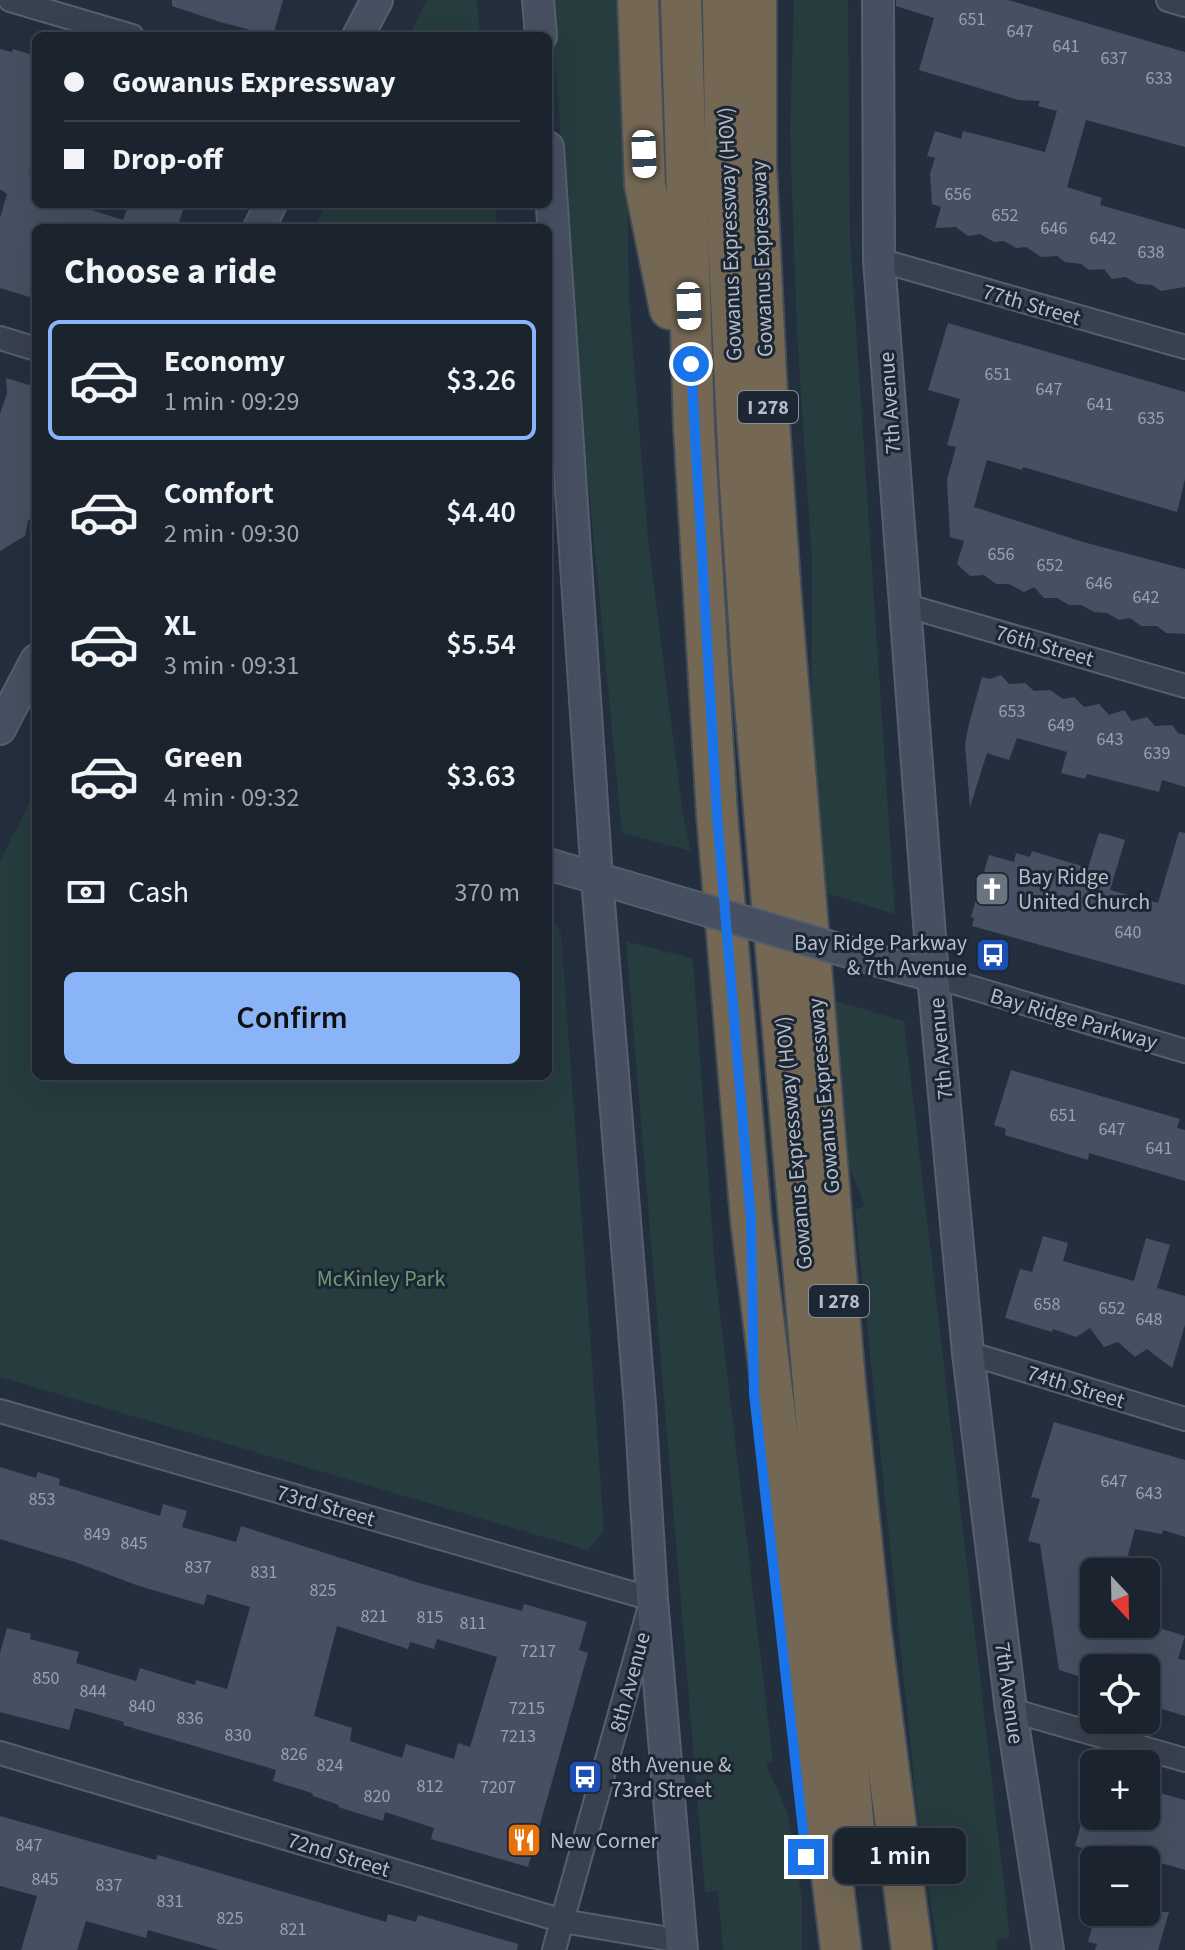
<!DOCTYPE html>
<html lang="en">
<head>
<meta charset="utf-8">
<style>
  :root { --surface:#1b232e; --page:#242b36; --text:#f1f3f6; --muted:#a0a4aa; --line:#39404a; --accent:#8ab4f8 }
  body { margin:0; font-family:"Source Sans 3",sans-serif; background:var(--page); color:var(--text); height:100vh; display:flex; flex-direction:column; font-size:30px; white-space:nowrap }
  * { box-sizing:border-box; margin:0 }
  p { font-size:26px; color:var(--muted) }
  .icon { flex:none; width:44px; height:44px; fill:none; stroke:currentColor; stroke-width:2; stroke-linecap:round; stroke-linejoin:round }
  .map { position:relative; flex:1; overflow:hidden }
  .drawer { position:absolute; left:32px; top:224px; width:520px; height:856px; display:flex; flex-direction:column; background:var(--surface); border-radius:12px; box-shadow:0 8px 32px #0002,0 0 0 2px var(--line) }
  .drawer>* { flex:none }
  .hud { position:absolute; left:32px; top:32px; width:520px; height:176px; border-radius:12px; box-shadow:0 8px 32px #0002,0 0 0 2px var(--line); display:grid; align-content:center; height:176px; padding:0 32px; background:var(--surface) }
  .needle { width:52px; rotate:158deg }
  .buttons { position:absolute; left:1080px; top:1558px; display:grid; gap:16px }
  .buttons a { display:grid; place-items:center; width:80px; height:80px; border-radius:12px; background:var(--surface); box-shadow:0 8px 32px #0002,0 0 0 2px var(--line); font-size:40px }
  .end { position:absolute; width:36px; height:36px; margin:-18px; border:10px solid #1a73e8; background:#fff; box-shadow:0 0 0 4px #fff }
  .from { border-radius:50% }
  .bubble { position:absolute; height:56px; border-radius:12px; background:var(--surface); box-shadow:0 8px 32px #0002,0 0 0 2px var(--line); font-size:26px; font-weight:600; line-height:56px; text-align:center }
  .car { position:absolute; width:24px; height:48px; margin:-24px -12px; border-radius:10px; box-shadow:0 0 6px 2px #0007; background:linear-gradient(#fff 24%,#345 0 40%,#fff 0 76%,#345 0 86%,#fff 0) }
  .hud b { display:flex; align-items:center; gap:28px; height:76px; font-size:30px }
  .hud b+b { border-top:2px solid var(--line) }
  .hud i { width:20px; height:20px; background:var(--text) }
  ul { padding:0; list-style:none }
  li { display:flex; align-items:center; gap:24px; height:120px; margin:0 16px 12px; padding:0 16px; border:4px solid transparent; border-radius:12px }
  li div { flex:1 }
  li b { display:block; font-size:30px }
  li em { font-style:normal; font-weight:600 }
  li.selected { border-color:var(--accent) }
  li>.icon { width:72px; height:72px; stroke-width:1.5 }
  h2 { padding:0 32px; font-size:36px; line-height:96px }
  .pay { display:flex; align-items:center; gap:20px; height:88px; padding:0 32px; font-size:30px }
  .pay p { margin-inline-start:auto }
  .cta { display:flex; gap:16px; margin-top:auto; padding:16px 32px }
  .cta a { flex:1; height:92px; border-radius:12px; background:var(--accent); color:#111; font-size:32px; font-weight:600; line-height:92px; text-align:center }
  .map>svg:first-child { display:block }
  .green { fill:#263c3f }
  .building { fill:#455162; fill-rule:evenodd }
  .lines { fill:none; stroke-linecap:round; stroke-linejoin:round }
  .minor-casing { stroke:#565f6c; stroke-width:26 }
  .secondary-casing { stroke:#565f6c; stroke-width:34 }
  .motorway-casing { stroke:#434c59; stroke-width:44 }
  .minor { stroke:#38414e; stroke-width:22 }
  .secondary { stroke:#465061; stroke-width:30 }
  .motorway { stroke:#746855; stroke-width:40 }
  .secondary-bridge-casing { stroke:#565f6c; stroke-width:34; stroke-linecap:butt }
  .secondary-bridge { stroke:#465061; stroke-width:30 }
  .route { stroke:#1a73e8; stroke-width:10 }
  .labels { text-anchor:middle; stroke-width:6; stroke-linejoin:round; paint-order:stroke }
  .number-label { font-size:18px; fill:#98a1af }
  .shield { fill:#1d2633; stroke:#878f9c; stroke-width:2 }
  .shield-label { font-size:20px; font-weight:bold; fill:#b4bcc9 }
  .street-label { font-size:22px; fill:#b4bcc9; stroke:#1d2633 }
  .poi-label { font-size:22px; fill:#b4bcc9; stroke:#1d2633; text-anchor:start }
  .park-label { font-size:22px; fill:#6b9a76; stroke:#1d2633 }
</style>
</head>
<body>
<div class="map">
<svg width="1185" height="1950" viewBox="0 0 1185 1950">
  <rect width="100%" height="100%" fill="#242f3e"/>
  <!-- green -->
  <g class="green">
    <path d="M427 0H477L480 36H409Z"/>
    <path d="M550 0H625L629 301 648 539 683 815 691 851 622 833 586 459Z"/>
    <path d="M794 0H848L850 238 895 914 823 892 811 736 812 562 797 332 790 131Z"/>
    <path d="M326 204H495L497 228H314Z"/>
    <path d="M36 790V1076H548V916L561 932 604 1531 588 1550 0 1377V861Z"/>
    <path d="M626 941 693 959 715 1271 773 1762 766 1764 788 1814 802 1899V1950H723L718 1891 705 1892Z"/>
    <path d="M829 999 904 1021 1010 1937 996 1940 997 1950H938L920 1835 855 1210 865 1206 847 1162Z"/>
  </g>
  <!-- building -->
  <g class="building">
    <path d="M172 0H283L273 36 220 22 172 6Z"/>
    <path d="M896 0H1008L1185 52V147L1086 120 1067 187 1102 198 1100 205 1185 229V287L1161 291 1152 285 1138 284 1125 277 1112 279 1104 269 1089 270 1081 264 1065 262 1057 256 1041 257 1026 247 1016 248 1004 241 994 242 980 234 968 236 956 227 935 228 941 207 932 204 930 174 935 158 927 156 935 131 961 139 963 131 1045 152 1057 111 1038 106 1040 101 1019 100 919 70 934 18 896 6Z"/>
    <path d="M0 49 12 52 13 49 36 56V151L29 174 36 175V204H73L123 220 129 204H185L177 228H36V299L0 288V218L7 194 0 189Z"/>
    <path d="M948 323 1185 392V479L1177 512 1023 467 1022 470 987 460 974 507 1083 542 1185 569V634L1166 633 1157 626H1141L1130 618 1119 620 1107 613 1094 612 1081 605H1069L1057 598H1044L1034 587 1024 592 1009 584H996L984 575 970 576 957 564 964 541 950 537 947 480 956 447 947 445 960 399 928 390Z"/>
    <path d="M6 378 36 387V514L28 521 25 536 0 551V414L7 393Z"/>
    <path d="M1001 675 1009 684 1025 683 1034 691 1050 690 1063 699 1074 697 1084 707 1099 704 1109 715 1124 710 1132 721 1147 717 1155 726 1172 725 1178 733 1185 735V787L1162 780 1159 792 1087 774 1085 779 1061 773 1067 752 1017 738 1009 760 987 753 970 807 965 744 969 724 982 677 990 679Z"/>
    <path d="M1179 832 1185 833V985L972 926 974 918 971 917 989 855 1014 862 1016 853 1030 857 1032 851 1088 868 1099 833 1112 836 1125 840 1110 890 1158 903Z"/>
    <path d="M1011 1070 1180 1119 1177 1128 1185 1130V1181L1089 1153 1088 1160 1005 1135 1006 1129 994 1125Z"/>
    <path d="M1043 1236 1068 1243 1063 1261 1134 1281 1146 1238 1170 1245 1157 1288 1185 1296V1325L1172 1368 1147 1349 1135 1357 1118 1342 1104 1347 1090 1328 1076 1337 1053 1329 1052 1332 1005 1318 1020 1269 1032 1272Z"/>
    <path d="M1054 1422 1185 1460V1537L1163 1530 1162 1534 1135 1529 1124 1570 1106 1566 1105 1572H1094V1606L1089 1624H1147L1185 1636 1178 1659 1185 1660V1716L1146 1704V1668H1094V1681L1059 1670 1040 1544 1028 1541 1040 1499 1031 1497Z"/>
    <path d="M0 1467 36 1478 38 1472 60 1479 59 1485 160 1516 163 1504 187 1511 182 1527 236 1542 241 1526 419 1583 522 1611 524 1604 587 1622 579 1650 588 1653 528 1867 431 1839 434 1828 385 1812 383 1821 338 1807 339 1805 313 1796 312 1793 273 1781 276 1770 123 1725 124 1722 75 1708 69 1730 0 1712V1653L7 1628 31 1634 30 1639 79 1652 76 1663 136 1681 140 1668 195 1685 196 1680 227 1689 250 1607 207 1594 204 1605 139 1586 75 1562 0 1539ZM337 1626 408 1649 410 1642 434 1649 437 1639 497 1657 470 1747 458 1743 454 1759 406 1744 402 1758 350 1741 352 1728 314 1716Z"/>
    <path d="M1146 1789 1185 1800V1870L1151 1860H1088L1091 1850 1075 1846 1083 1816H1146Z"/>
    <path d="M0 1816 156 1860 158 1855 386 1922 388 1914 416 1922 418 1915 518 1944 517 1950H219L148 1930 146 1938 86 1921 77 1950H21L37 1896 0 1886Z"/>
    <path d="M1096 1912H1169L1158 1950H1095L1097 1944 1088 1942Z"/>
  </g>
  <g class="lines">
    <!-- minor casing -->
    <g class="minor-casing">
      <g id="minor">
        <path d="M10 0 132 36"/>
        <path d="M1168 0 1185 5"/>
        <path d="M879 260 1185 347"/>
        <path d="M0 338 36 349"/>
        <path d="M904 605 1185 686"/>
        <path d="M933 976 1185 1051"/>
        <path d="M968 1353 1185 1419"/>
        <path d="M0 1411 652 1599 554 1950"/>
        <path d="M1011 1710 1185 1760"/>
        <path d="M0 1753 563 1921 681 1941"/>
      </g>
    </g>
    <!-- secondary casing -->
    <g class="secondary-casing">
      <g id="secondary">
        <path d="M538 0 541 36"/>
        <path d="M878 0 879 260 933 976 968 1353 1011 1710 1048 1950"/>
        <path d="M358 36 377 0"/>
        <path d="M548 147 597 878 640 1405 652 1599 682 1950"/>
        <path d="M259 228 271 204"/>
        <path d="M0 729 36 660"/>
        <path d="M548 864 644 892"/>
        <path d="M879 961 933 976"/>
      </g>
    </g>
    <!-- motorway casing -->
    <g class="motorway-casing">
      <g id="motorway">
        <path d="M638 0 645 185 670 309"/>
        <path d="M681 0 694 428 717 815 751 1220 841 1950"/>
        <path d="M723 0 726 190 739 468 752 669 814 1394 857 1863"/>
        <path d="M756 0V164L766 377 781 597 845 1383 871 1632 912 1950"/>
      </g>
    </g>
    <!-- minor -->
    <use href="#minor" class="minor"/>
    <!-- secondary -->
    <use href="#secondary" class="secondary"/>
    <!-- motorway -->
    <use href="#motorway" class="motorway"/>
    <!-- secondary-bridge casing -->
    <g class="secondary-bridge-casing">
      <path id="secondary-bridge" d="M644 892 879 961"/>
    </g>
    <!-- secondary-bridge -->
    <use href="#secondary-bridge" class="secondary-bridge"/>
  </g>
  <g class="lines">
    <!-- route -->
    <path class="route" d="M691 364 717 815 751 1220 754 1394 806 1857"/>
  </g>
  <!-- icons -->
  <defs>
    <g id="church-square" transform="scale(1.8)"><rect x="-9" y="-9" width="18" height="18" rx="4" fill="#6b7280" stroke="#1d2633"/><path d="M-1.2-6h2.4v3.5h3.3v2.4h-3.3V6h-2.4V-.1h-3.3v-2.4h3.3Z" fill="#fff"/></g>
    <g id="bus-square" transform="scale(1.8)"><rect x="-9" y="-9" width="18" height="18" rx="4" fill="#1a4fb4" stroke="#1d2633"/><path d="M-5-6H5V4H4V6H2V4H-2V6H-4V4H-5ZM-3.5-4V0h7V-4ZM-3.5 1.2v1.5H-2V1.2ZM2 1.2v1.5H3.5V1.2Z" fill="#fff"/></g>
    <g id="restaurant-square" transform="scale(1.8)"><rect x="-9" y="-9" width="18" height="18" rx="4" fill="#e8710a" stroke="#1d2633"/><path d="M-5-6h1v4h1v-4h1v4h1v-4h1v5L-1.5 .5V6h-2V.5L-5-1ZM5-6V6H3V1.5H1.5Q1.5-4 5-6Z" fill="#fff"/></g>
  </defs>
  <g fill-rule="evenodd">
    <use href="#church-square" x="992" y="889"/>
    <use href="#bus-square" x="993" y="955"/>
    <use href="#bus-square" x="585" y="1777"/>
    <use href="#restaurant-square" x="524" y="1840"/>
  </g>
  <g class="labels">
    <!-- number labels -->
    <g class="number-label">
      <text x="972" y="25">651</text>
      <text x="1020" y="37">647</text>
      <text x="1066" y="52">641</text>
      <text x="1114" y="64">637</text>
      <text x="1159" y="84">633</text>
      <text x="958" y="200">656</text>
      <text x="1005" y="221">652</text>
      <text x="1054" y="234">646</text>
      <text x="1103" y="244">642</text>
      <text x="1151" y="258">638</text>
      <text x="998" y="380">651</text>
      <text x="1049" y="395">647</text>
      <text x="1100" y="410">641</text>
      <text x="1151" y="424">635</text>
      <text x="1001" y="560">656</text>
      <text x="1050" y="571">652</text>
      <text x="1099" y="589">646</text>
      <text x="1146" y="603">642</text>
      <text x="1012" y="717">653</text>
      <text x="1061" y="731">649</text>
      <text x="1110" y="745">643</text>
      <text x="1157" y="759">639</text>
      <text x="1128" y="938">640</text>
      <text x="1063" y="1121">651</text>
      <text x="1112" y="1135">647</text>
      <text x="1159" y="1154">641</text>
      <text x="1047" y="1310">658</text>
      <text x="1112" y="1314">652</text>
      <text x="1149" y="1325">648</text>
      <text x="1114" y="1487">647</text>
      <text x="1149" y="1499">643</text>
      <text x="42" y="1505">853</text>
      <text x="97" y="1540">849</text>
      <text x="134" y="1549">845</text>
      <text x="198" y="1573">837</text>
      <text x="264" y="1578">831</text>
      <text x="323" y="1596">825</text>
      <text x="374" y="1622">821</text>
      <text x="430" y="1623">815</text>
      <text x="473" y="1629">811</text>
      <text x="538" y="1657">7217</text>
      <text x="46" y="1684">850</text>
      <text x="93" y="1697">844</text>
      <text x="142" y="1712">840</text>
      <text x="527" y="1714">7215</text>
      <text x="190" y="1724">836</text>
      <text x="238" y="1741">830</text>
      <text x="518" y="1742">7213</text>
      <text x="294" y="1760">826</text>
      <text x="330" y="1771">824</text>
      <text x="430" y="1792">812</text>
      <text x="498" y="1793">7207</text>
      <text x="377" y="1802">820</text>
      <text x="29" y="1851">847</text>
      <text x="45" y="1885">845</text>
      <text x="109" y="1891">837</text>
      <text x="170" y="1907">831</text>
      <text x="230" y="1924">825</text>
      <text x="293" y="1935">821</text>
    </g>
    <!-- shield labels -->
    <g class="shield">
      <rect x="738" y="391" width="60" height="32" rx="6"/>
      <rect x="809" y="1285" width="60" height="32" rx="6"/>
    </g>
    <g class="shield-label">
      <text x="768" y="414">I 278</text>
      <text x="839" y="1308">I 278</text>
    </g>
    <!-- street labels -->
    <g class="street-label">
      <text transform="translate(729 234) rotate(-92)" y="8">Gowanus Expressway (HOV)</text>
      <text transform="translate(761 259) rotate(-92)" y="8">Gowanus Expressway</text>
      <text transform="translate(1032 304) rotate(16)" y="8">77th Street</text>
      <text transform="translate(889 403) rotate(-94)" y="8">7th Avenue</text>
      <text transform="translate(1045 645) rotate(16)" y="8">76th Street</text>
      <text transform="translate(1074 1018) rotate(16)" y="8">Bay Ridge Parkway</text>
      <text transform="translate(940 1049) rotate(-95)" y="8">7th Avenue</text>
      <text transform="translate(823 1096) rotate(-95)" y="8">Gowanus Expressway</text>
      <text transform="translate(793 1143) rotate(-95)" y="8">Gowanus Expressway (HOV)</text>
      <text transform="translate(1076 1386) rotate(17)" y="8">74th Street</text>
      <text transform="translate(326 1505) rotate(16)" y="8">73rd Street</text>
      <text transform="translate(629 1682) rotate(-75)" y="8">8th Avenue</text>
      <text transform="translate(1010 1693) rotate(82)" y="8">7th Avenue</text>
      <text transform="translate(339 1854) rotate(17)" y="8">72nd Street</text>
    </g>
    <!-- poi labels -->
    <g class="poi-label">
      <text x="1018" y="884">Bay Ridge<tspan x="1018" dy="25">United Church</tspan></text>
      <text x="967" y="950" text-anchor="end">Bay Ridge Parkway<tspan x="967" dy="25">&amp; 7th Avenue</tspan></text>
      <text x="611" y="1772">8th Avenue &amp;<tspan x="611" dy="25">73rd Street</tspan></text>
      <text x="550" y="1848">New Corner</text>
    </g>
    <!-- park labels -->
    <g class="park-label">
      <text x="381" y="1286">McKinley Park</text>
    </g>
  </g>
</svg>
<div class="buttons">
<a><svg class="needle" viewBox="-14 -14 28 28"><path d="M0-13l5 13h-10z" fill="#e53935"/><path d="M0 13l5-13h-10z" fill="#a0a4aa"/></svg></a>
<a><svg class="icon" aria-label="locate" viewBox="0 0 24 24"><circle cx="12" cy="12" r="6"/><path d="M12 2v4M12 18v4M2 12h4M18 12h4"/></svg></a>
<a>+</a>
<a>−</a>
</div>
<i class="end from" style="left:691px;top:364px"></i>
<i class="end" style="left:806px;top:1857px"></i>
<div class="bubble" style="left:834px;top:1828px;width:132px">1 min</div>
<i class="car" style="left:644px;top:154px;rotate:178deg"></i>
<i class="car" style="left:689px;top:306px;rotate:178deg"></i>
<div class="hud">
<b><i class="from"></i>Gowanus Expressway</b>
<b><i></i>Drop-off</b>
</div>
<section class="drawer">
<h2>Choose a ride</h2>
<ul>
<li class="selected"><svg class="icon" aria-label="car" viewBox="0 0 24 24"><path d="M5 17H2v-5l4-1 3-4h7l3 4 3 1v5h-3M9 17h6M6 11h13"/><circle cx="7" cy="17" r="2"/><circle cx="17" cy="17" r="2"/></svg><div><b>Economy</b><p>1 min · 09:29</p></div><em>$3.26</em></li>
<li><svg class="icon" aria-label="car" viewBox="0 0 24 24"><path d="M5 17H2v-5l4-1 3-4h7l3 4 3 1v5h-3M9 17h6M6 11h13"/><circle cx="7" cy="17" r="2"/><circle cx="17" cy="17" r="2"/></svg><div><b>Comfort</b><p>2 min · 09:30</p></div><em>$4.40</em></li>
<li><svg class="icon" aria-label="car" viewBox="0 0 24 24"><path d="M5 17H2v-5l4-1 3-4h7l3 4 3 1v5h-3M9 17h6M6 11h13"/><circle cx="7" cy="17" r="2"/><circle cx="17" cy="17" r="2"/></svg><div><b>XL</b><p>3 min · 09:31</p></div><em>$5.54</em></li>
<li><svg class="icon" aria-label="car" viewBox="0 0 24 24"><path d="M5 17H2v-5l4-1 3-4h7l3 4 3 1v5h-3M9 17h6M6 11h13"/><circle cx="7" cy="17" r="2"/><circle cx="17" cy="17" r="2"/></svg><div><b>Green</b><p>4 min · 09:32</p></div><em>$3.63</em></li>
</ul>
<div class="pay"><svg class="icon" aria-label="cash" viewBox="0 0 24 24"><path d="M3 7h18v10H3z"/><circle cx="12" cy="12" r="2"/></svg>Cash<p>370 m</p></div>
<div class="cta"><a>Confirm</a></div>
</section>
</div>
</body>
</html>
